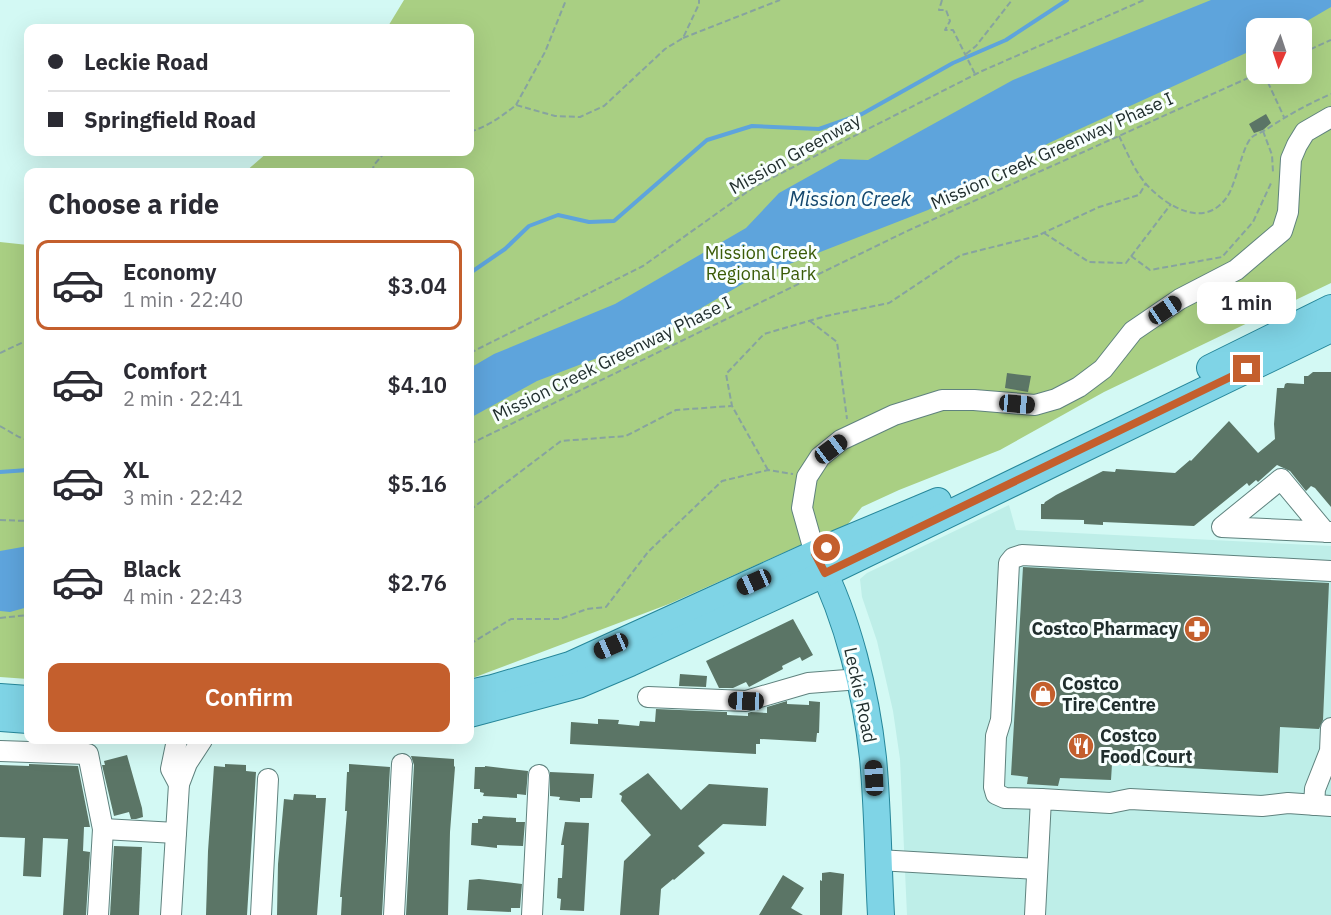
<!DOCTYPE html>
<html lang="en">
<head>
<meta charset="utf-8">
<style>
  :root { --surface:#fff; --page:#f2f2f3; --text:#2b2b33; --muted:#7c7c81; --line:#e1e1e2; --accent:#c45f2d }
  body { margin:0; font-family:"IBM Plex Sans",sans-serif; background:var(--page); color:var(--text); height:100vh; display:flex; flex-direction:column; font-size:22px; white-space:nowrap }
  * { box-sizing:border-box; margin:0 }
  p { font-size:20px; color:var(--muted) }
  .icon { flex:none; width:33px; height:33px; fill:none; stroke:currentColor; stroke-width:2; stroke-linecap:round; stroke-linejoin:round }
  .map { position:relative; flex:1; overflow:hidden }
  .panel { position:absolute; left:24px; top:168px; width:450px; height:576px; display:flex; flex-direction:column; background:var(--surface); border-radius:12px; box-shadow:0 6px 24px #0002 }
  .panel>* { flex:none }
  .guide { position:absolute; left:24px; top:24px; width:450px; height:132px; border-radius:12px; box-shadow:0 6px 24px #0002; display:grid; align-content:center; height:132px; padding:0 24px; background:var(--surface) }
  .needle { width:39px; rotate:183deg }
  .buttons { position:absolute; left:1246px; top:18px; display:grid; gap:12px }
  .buttons a { display:grid; place-items:center; width:66px; height:66px; border-radius:12px; background:var(--surface); box-shadow:0 6px 24px #0002; font-size:30px }
  .end { position:absolute; width:27px; height:27px; margin:-14px; border:8px solid #c45f2d; background:#fff; box-shadow:0 0 0 3px #fff }
  .from { border-radius:50% }
  .bubble { position:absolute; height:42px; border-radius:12px; background:var(--surface); box-shadow:0 6px 24px #0002; font-size:20px; font-weight:600; line-height:42px; text-align:center }
  .car { position:absolute; width:18px; height:36px; margin:-18px -9px; border-radius:8px; box-shadow:0 0 4px 2px #0007; background:linear-gradient(#222 24%,#8ab4d8 0 40%,#222 0 76%,#8ab4d8 0 86%,#222 0) }
  .guide b { display:flex; align-items:center; gap:21px; height:57px; font-size:22px }
  .guide b+b { border-top:2px solid var(--line) }
  .guide i { width:15px; height:15px; background:var(--text) }
  ul { padding:0; list-style:none }
  li { display:flex; align-items:center; gap:18px; height:90px; margin:0 12px 9px; padding:0 12px; border:3px solid transparent; border-radius:12px }
  li div { flex:1 }
  li b { display:block; font-size:22px }
  li em { font-style:normal; font-weight:600 }
  li.selected { border-color:var(--accent) }
  li>.icon { width:54px; height:54px; stroke-width:1.5 }
  h2 { padding:0 24px; font-size:27px; line-height:72px }
  .action { display:flex; gap:12px; margin-top:auto; padding:12px 24px }
  .action a { flex:1; height:69px; border-radius:12px; background:var(--accent); color:#fff; font-size:24px; font-weight:600; line-height:69px; text-align:center }
  .map>svg:first-child { display:block }
  .built { fill:#beeee8 }
  .green { fill:#a9cf83; fill-rule:evenodd }
  .water { fill:#5ea4dc }
  .lines { fill:none; stroke-linecap:round; stroke-linejoin:round }
  .stream { stroke:#5ea4dc; stroke-width:4 }
  .building { fill:#5b7566 }
  .minor-casing { stroke:#5f827e; stroke-width:22 }
  .major-casing { stroke:#26879a; stroke-width:28 }
  .path { stroke:#87a39f; stroke-width:2; stroke-dasharray:6 3; stroke-linecap:butt }
  .minor { stroke:#fff; stroke-width:20 }
  .major { stroke:#7fd4e6; stroke-width:26 }
  .route { stroke:#c45f2d; stroke-width:8 }
  .labels { text-anchor:middle; stroke-width:6; stroke-linejoin:round; paint-order:stroke }
  .street-label { font-size:18px; fill:#1f2d2c; stroke:#f8fffe }
  .park-label { font-size:18px; fill:#3a5b07; stroke:#f8fffe }
  .poi-label { font-size:18px; font-weight:bold; fill:#1f2d2c; stroke:#f8fffe; text-anchor:start }
  .water-label { font-size:20px; font-style:italic; fill:#13476d; stroke:#f8fffe }
</style>
</head>
<body>
<div class="map">
<svg width="1331" height="915" viewBox="0 0 1331 915">
  <rect width="100%" height="100%" fill="#d3f9f4"/>
  <!-- built -->
  <path class="built" d="M1009 505 1016 530 1331 546V915H907L900 759 893 711 877 641 862 597 860 579 867 573Z"/>
  <!-- green -->
  <g class="green">
    <path d="M404 0H1331V283L1104 392 1000 450 899 490 862 507 848 524 669 604 470 679V172H245L268 152H470V28H387ZM1257 28H1302V74H1257Z"/>
    <path d="M0 242 28 245V679L0 677Z"/>
  </g>
  <!-- water -->
  <g class="water">
    <path d="M1211 0H1331V7L1295 28H1257V48L1049 143 928 210 751 279 650 338 537 381 470 418V368L494 354 615 304 746 228 779 193 840 159 868 160 1013 80Z"/>
    <path d="M28 546V607L10 612 0 611V551Z"/>
  </g>
  <g class="lines">
    <!-- stream -->
    <g class="stream">
      <path d="M470 273 505 249 529 226 558 215 589 222 614 221 707 140 752 126 819 129 862 114 953 63 1006 40 1067 0"/>
      <path d="M0 472 28 470"/>
    </g>
  </g>
  <!-- building -->
  <g class="building">
    <path d="M1266 114 1271 123 1263 130 1254 133 1249 124Z"/>
    <path d="M1313 372H1331V507L1315 488 1311 486 1306 491 1290 471 1277 465 1258 482 1256 480 1249 486 1247 483 1194 526 1103 522V525L1084 524V520L1041 519V504H1044L1045 502 1056 495 1103 471 1115 472 1116 469 1175 473 1190 460 1191 461 1229 421 1258 453 1275 439 1274 424 1277 388H1284L1285 384 1287 383 1304 384V376H1308Z"/>
    <path d="M1007 373 1031 376 1028 392 1005 388Z"/>
    <path d="M1023 567 1329 583 1323 720 1319 729 1280 727 1278 773 1112 764 1111 780 1060 778 1058 786 1027 784 1028 777 1011 775Z"/>
    <path d="M793 619 813 655 802 661 800 657 782 666 783 669 749 687 746 682 733 688H719L706 661Z"/>
    <path d="M680 674 707 676 706 687 679 686Z"/>
    <path d="M787 701V704L809 705V701L820 702 819 733H817L816 742 760 739V744H756V754L570 744 571 722 598 724V719L619 720 618 724 639 726 640 721 655 722 656 709 727 712V715L748 716V713L751 712 767 713V707Z"/>
    <path d="M127 755 142 808 143 817 136 819H131L129 812 114 816 102 765H105L104 761Z"/>
    <path d="M411 756 454 759V766L455 767 450 832 448 915H406L414 765Z"/>
    <path d="M29 764 78 766 90 827H84L83 851 90 852 86 915H63L68 839 43 838 41 877 23 876 25 838 0 837V765L29 766Z"/>
    <path d="M225 764 246 765V771L256 772 247 915H206L208 851 214 766 225 767Z"/>
    <path d="M349 764 390 767 382 915H341L342 897H340L347 811H345L347 772H349Z"/>
    <path d="M485 766 528 771 526 795 517 794V798L483 796 484 793 480 792V789H474L475 767H485Z"/>
    <path d="M550 772 594 774 592 798H580V802L559 800 560 797 550 796Z"/>
    <path d="M648 773 681 810 709 784 768 788 766 826 723 824 698 846 705 853 674 880 673 879 661 889 659 915H620L624 861 651 835 621 801 622 796 619 794Z"/>
    <path d="M294 794 316 795V798H326L317 915H277L278 864 284 799 293 800Z"/>
    <path d="M483 816 516 818V822H525L523 846 497 845V848L471 845 472 823H478V819H482Z"/>
    <path d="M565 822 589 823 584 911 560 910 561 899 557 898 558 878H562L564 845H561Z"/>
    <path d="M114 846 142 847 139 915H110Z"/>
    <path d="M830 872 844 874 842 915H820V880L822 881V873Z"/>
    <path d="M783 875 804 888 791 908 803 915H759Z"/>
    <path d="M479 879 522 884 520 908H511V912L467 910 469 880Z"/>
  </g>
  <g class="lines">
    <!-- minor casing -->
    <g class="minor-casing">
      <g id="minor">
        <path d="M1325 532 1281 479 1222 527 1331 532"/>
        <path d="M815 554 802 508 807 477 820 457 841 440 894 415 942 400H974L1035 405 1056 399 1079 387 1103 369 1133 331 1180 299 1236 270 1282 231 1288 212 1291 159 1297 145 1305 132 1331 117"/>
        <path d="M648 697 746 701 808 683 860 679"/>
        <path d="M177 740 171 769 179 784"/>
        <path d="M0 751 88 754 103 829 98 915"/>
        <path d="M1041 799 1005 798 996 794 994 787 996 736 1001 720 1009 563 1013 558 1022 555 1331 571"/>
        <path d="M1314 805 1315 789 1330 751 1331 728"/>
        <path d="M103 829 176 833"/>
        <path d="M878 860 1037 869"/>
        <path d="M171 915 179 784 187 763 202 740"/>
        <path d="M261 915 268 779"/>
        <path d="M394 915 402 764"/>
        <path d="M532 915 539 775"/>
        <path d="M1035 915 1041 799 1110 803 1130 799 1262 806 1288 803 1331 806"/>
      </g>
    </g>
    <!-- major casing -->
    <g class="major-casing">
      <g id="major">
        <path d="M1210 368 1331 308"/>
        <path d="M818 560C848 619 866 693 873 758 878 810 878 863 881 915"/>
        <path d="M470 693 493 688 570 665 838 543 938 501"/>
        <path d="M0 697 28 699"/>
        <path d="M470 714 578 685 630 663 839 567 1331 329"/>
        <path d="M0 718 28 720"/>
      </g>
    </g>
    <!-- path -->
    <g class="path">
      <path d="M942 0 939 10H946L950 21 945 30H953L975 74"/>
      <path d="M683 38 780 0"/>
      <path d="M1302 53 1331 40"/>
      <path d="M966 54 976 46 1012 0"/>
      <path d="M1264 74 1284 117"/>
      <path d="M516 105 545 52 566 0"/>
      <path d="M1263 131 1272 155 1273 172"/>
      <path d="M470 132C488 126 501 117 516 105L555 116 580 117 604 106 665 49 683 38 699 4V0"/>
      <path d="M1119 136C1127 152 1134 170 1146 184 1166 206 1204 230 1227 197 1236 184 1242 148 1251 138 1255 134 1263 132 1267 129 1288 115 1308 104 1331 94"/>
      <path d="M372 172 374 165 385 152H393"/>
      <path d="M1044 233 1089 262 1126 263 1171 204"/>
      <path d="M1131 256 1150 270 1222 257 1253 222 1272 181"/>
      <path d="M810 321 837 342 847 419"/>
      <path d="M0 353 28 340"/>
      <path d="M470 353 643 266 754 187 982 71 1144 0"/>
      <path d="M0 426 19 437 28 440"/>
      <path d="M470 444 905 232 1257 74"/>
      <path d="M768 470 732 406 726 374 764 334 826 316 889 303 961 255 1037 236 1099 207 1139 195 1146 183"/>
      <path d="M470 510 561 441 626 436 676 410 731 406"/>
      <path d="M0 520 28 521"/>
      <path d="M0 618 28 615"/>
      <path d="M470 644 511 619H560L587 609 606 607 648 552 722 481 768 470 793 474"/>
    </g>
    <!-- minor -->
    <use href="#minor" class="minor"/>
    <!-- major -->
    <use href="#major" class="major"/>
  </g>
  <g class="lines">
    <!-- route -->
    <path class="route" d="M827 548 815 554 825 573 1247 369"/>
  </g>
  <!-- icons -->
  <defs>
    <g id="pharmacy-disc" transform="scale(1.35)"><circle r="9.5" fill="#c45f2d" stroke="#f8fffe"/><path d="M-2-6h4v4h4v4h-4v4h-4v-4h-4v-4h4Z" fill="#fff"/></g>
    <g id="shop-disc" transform="scale(1.35)"><circle r="9.5" fill="#c45f2d" stroke="#f8fffe"/><path d="M-5-2.5h2.3a2.7 3.5 0 0 1 5.4 0H5L5.5 6h-11ZM-1.5-2.5h3a1.5 2.3 0 0 0-3 0Z" fill="#fff"/></g>
    <g id="restaurant-disc" transform="scale(1.35)"><circle r="9.5" fill="#c45f2d" stroke="#f8fffe"/><path d="M-5-6h1v4h1v-4h1v4h1v-4h1v5L-1.5 .5V6h-2V.5L-5-1ZM5-6V6H3V1.5H1.5Q1.5-4 5-6Z" fill="#fff"/></g>
  </defs>
  <g fill-rule="evenodd">
    <use href="#pharmacy-disc" x="1197" y="629"/>
    <use href="#shop-disc" x="1043" y="694"/>
    <use href="#restaurant-disc" x="1081" y="746"/>
  </g>
  <g class="labels">
    <!-- street labels -->
    <g class="street-label">
      <text transform="translate(1052 151) rotate(-24)" y="6">Mission Creek Greenway Phase I</text>
      <text transform="translate(795 154) rotate(-29)" y="6">Mission Greenway</text>
      <text transform="translate(612 359) rotate(-26)" y="6">Mission Creek Greenway Phase I</text>
      <text transform="translate(860 695) rotate(78)" y="6">Leckie Road</text>
    </g>
    <!-- park labels -->
    <g class="park-label">
      <text x="761" y="259">Mission Creek<tspan x="761" dy="21">Regional Park</tspan></text>
    </g>
    <!-- poi labels -->
    <g class="poi-label">
      <text x="1178" y="635" text-anchor="end">Costco Pharmacy</text>
      <text x="1062" y="690">Costco<tspan x="1062" dy="21">Tire Centre</tspan></text>
      <text x="1100" y="742">Costco<tspan x="1100" dy="21">Food Court</tspan></text>
    </g>
    <!-- water labels -->
    <g class="water-label">
      <text x="850" y="206">Mission Creek</text>
    </g>
  </g>
</svg>
<div class="buttons">
<a><svg class="needle" viewBox="-14 -14 28 28"><path d="M0-13l5 13h-10z" fill="#e53935"/><path d="M0 13l5-13h-10z" fill="#7c7c81"/></svg></a>
</div>
<i class="end from" style="left:827px;top:548px"></i>
<i class="end" style="left:1247px;top:369px"></i>
<div class="bubble" style="left:1197px;top:282px;width:99px">1 min</div>
<i class="car" style="left:1165px;top:310px;rotate:56deg"></i>
<i class="car" style="left:1017px;top:404px;rotate:95deg"></i>
<i class="car" style="left:831px;top:449px;rotate:53deg"></i>
<i class="car" style="left:754px;top:582px;rotate:246deg"></i>
<i class="car" style="left:611px;top:646px;rotate:246deg"></i>
<i class="car" style="left:746px;top:701px;rotate:272deg"></i>
<i class="car" style="left:874px;top:778px;rotate:357deg"></i>
<div class="guide">
<b><i class="from"></i>Leckie Road</b>
<b><i></i>Springfield Road</b>
</div>
<section class="panel">
<h2>Choose a ride</h2>
<ul>
<li class="selected"><svg class="icon" aria-label="car" viewBox="0 0 24 24"><path d="M5 17H2v-5l4-1 3-4h7l3 4 3 1v5h-3M9 17h6M6 11h13"/><circle cx="7" cy="17" r="2"/><circle cx="17" cy="17" r="2"/></svg><div><b>Economy</b><p>1 min · 22:40</p></div><em>$3.04</em></li>
<li><svg class="icon" aria-label="car" viewBox="0 0 24 24"><path d="M5 17H2v-5l4-1 3-4h7l3 4 3 1v5h-3M9 17h6M6 11h13"/><circle cx="7" cy="17" r="2"/><circle cx="17" cy="17" r="2"/></svg><div><b>Comfort</b><p>2 min · 22:41</p></div><em>$4.10</em></li>
<li><svg class="icon" aria-label="car" viewBox="0 0 24 24"><path d="M5 17H2v-5l4-1 3-4h7l3 4 3 1v5h-3M9 17h6M6 11h13"/><circle cx="7" cy="17" r="2"/><circle cx="17" cy="17" r="2"/></svg><div><b>XL</b><p>3 min · 22:42</p></div><em>$5.16</em></li>
<li><svg class="icon" aria-label="car" viewBox="0 0 24 24"><path d="M5 17H2v-5l4-1 3-4h7l3 4 3 1v5h-3M9 17h6M6 11h13"/><circle cx="7" cy="17" r="2"/><circle cx="17" cy="17" r="2"/></svg><div><b>Black</b><p>4 min · 22:43</p></div><em>$2.76</em></li>
</ul>
<div class="action"><a>Confirm</a></div>
</section>
</div>
</body>
</html>
